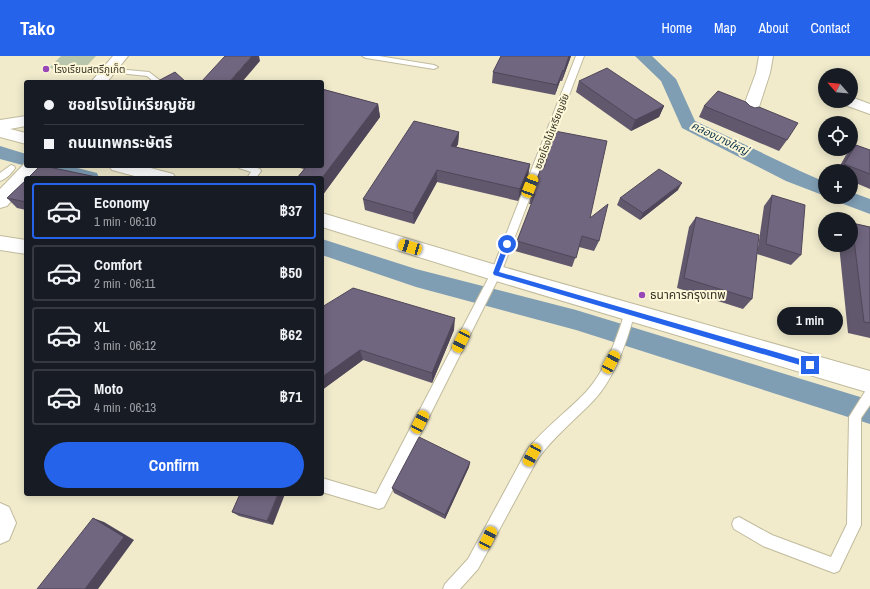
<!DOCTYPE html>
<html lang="en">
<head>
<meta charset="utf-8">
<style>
  :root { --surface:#171b24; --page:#242831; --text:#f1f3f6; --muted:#9ea1a6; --line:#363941; --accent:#2563eb }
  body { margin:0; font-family:"Archivo Narrow","Noto Sans Thai",sans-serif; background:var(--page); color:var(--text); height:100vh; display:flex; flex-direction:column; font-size:15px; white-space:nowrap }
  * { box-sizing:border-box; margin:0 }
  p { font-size:13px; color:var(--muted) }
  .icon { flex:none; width:22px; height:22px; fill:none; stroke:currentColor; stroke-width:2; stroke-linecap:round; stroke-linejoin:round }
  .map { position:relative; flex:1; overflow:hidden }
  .sheet { position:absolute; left:24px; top:120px; width:300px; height:320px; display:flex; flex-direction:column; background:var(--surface); border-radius:4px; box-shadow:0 2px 10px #0003 }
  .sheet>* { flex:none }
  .guide { position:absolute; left:24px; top:24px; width:300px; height:88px; border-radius:4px; box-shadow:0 2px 10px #0003; display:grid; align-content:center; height:88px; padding:0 20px; background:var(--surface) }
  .needle { width:26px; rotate:297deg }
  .buttons { position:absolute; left:818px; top:12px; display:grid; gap:8px }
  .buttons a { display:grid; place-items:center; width:40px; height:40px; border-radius:50%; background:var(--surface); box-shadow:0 2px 10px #0003; font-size:20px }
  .end { position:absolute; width:18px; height:18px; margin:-9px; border:5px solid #2563eb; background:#fff; box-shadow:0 0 0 2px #fff }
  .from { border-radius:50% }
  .bubble { position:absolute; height:28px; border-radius:14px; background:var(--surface); box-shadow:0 2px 10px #0003; font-size:13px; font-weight:700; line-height:28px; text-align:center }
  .car { position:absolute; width:12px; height:24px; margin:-12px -6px; border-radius:5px; box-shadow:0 0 3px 1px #0007; background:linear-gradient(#f5c518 24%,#345 0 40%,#f5c518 0 76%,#345 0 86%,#f5c518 0) }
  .guide b { display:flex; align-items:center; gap:14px; height:38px; font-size:15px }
  .guide b+b { border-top:1px solid var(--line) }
  .guide i { width:10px; height:10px; background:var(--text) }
  ul { padding:7px 0 0; list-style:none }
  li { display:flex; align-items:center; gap:12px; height:56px; margin:0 8px 6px; padding:0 12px; border:2px solid var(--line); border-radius:4px }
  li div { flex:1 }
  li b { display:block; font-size:15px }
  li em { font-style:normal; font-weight:700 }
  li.selected { border-color:var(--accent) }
  li>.icon { width:36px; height:36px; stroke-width:1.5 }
  .action { display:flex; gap:8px; margin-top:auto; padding:8px 20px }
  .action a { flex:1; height:46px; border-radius:24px; background:var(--accent); color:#fff; font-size:16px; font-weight:700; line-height:46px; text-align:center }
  header { display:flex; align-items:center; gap:24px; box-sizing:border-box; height:56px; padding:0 20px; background:var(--accent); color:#fff }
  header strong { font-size:19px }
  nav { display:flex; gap:22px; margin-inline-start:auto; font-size:14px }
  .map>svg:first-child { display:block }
  .green { fill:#b8c7ab }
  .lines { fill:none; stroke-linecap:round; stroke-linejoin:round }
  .canal { fill:#7f9db3; fill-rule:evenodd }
  .lane-casing { stroke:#c1bb9d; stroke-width:2 }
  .street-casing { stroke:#c1bb9d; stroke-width:2 }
  .secondary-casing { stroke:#c1bb9d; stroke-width:2 }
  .primary-casing { stroke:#c1bb9d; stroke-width:2 }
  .lane { fill:#fff; fill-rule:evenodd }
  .street { fill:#fff; fill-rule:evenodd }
  .secondary { fill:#fff; fill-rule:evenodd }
  .primary { fill:#fff; fill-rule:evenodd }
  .wall { fill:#61586d }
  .shaded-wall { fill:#4f4759 }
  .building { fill:#71667f; stroke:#4f4759 }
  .route { fill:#2563eb }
  .poi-dot { fill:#9847b6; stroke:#fef8d9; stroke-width:1.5 }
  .labels { text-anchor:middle; stroke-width:4; stroke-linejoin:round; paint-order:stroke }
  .far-poi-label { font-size:10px; fill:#353327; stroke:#fef8d9; text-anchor:start }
  .far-street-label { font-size:10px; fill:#353327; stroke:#fef8d9 }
  .far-water-label { font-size:11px; font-style:italic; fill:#0b334b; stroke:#fef8d9 }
  .poi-label { font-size:12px; fill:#353327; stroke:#fef8d9; text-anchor:start }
</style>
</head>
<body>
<header>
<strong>Tako</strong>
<nav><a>Home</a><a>Map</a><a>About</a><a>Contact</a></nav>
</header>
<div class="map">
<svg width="870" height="533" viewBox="0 0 870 533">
  <rect width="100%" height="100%" fill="#f1ebcc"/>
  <!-- green -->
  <path class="green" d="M61 0H96L81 16 49 12Z"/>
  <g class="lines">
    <!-- canal -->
    <g class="canal">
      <path d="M635 0H652L676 23 695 65 800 115 825 126V140L786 125 682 72 661 25Z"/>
      <path d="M0 90 26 98V110L0 103Z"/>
      <path d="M38 110H70L97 117 99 122H67L41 114Z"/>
      <path d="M851 136 870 143V158L838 146 835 141H851Z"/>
      <path d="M322 183 416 213 576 254 870 344V368L576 274 416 231 322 199Z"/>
    </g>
    <!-- lane casing -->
    <g class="lane-casing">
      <g id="lane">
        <path d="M362 0H379L434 9 438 11 434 13 366 2Z"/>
        <path d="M576 0H584L501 217 384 451 379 453 322 436V422L376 438 491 217Z"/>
        <path d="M106 12 149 16 162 26H154L147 20 109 16H106Z"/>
        <path d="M11 109 14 110 15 112C12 117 6 123 0 125V117Z"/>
        <path d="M238 110H251L260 113 261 115 256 122H247L251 116 239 112Z"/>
        <path d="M630 251 634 253 635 256C627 285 615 322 594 344 575 364 553 381 537 404L478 513 460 533H443L445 528 468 503 527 394C544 372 567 356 586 336 606 314 616 284 625 256L626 253Z"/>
        <path d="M870 332V349L861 362V469L839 515 834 517 763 490 734 473 732 468 734 463 739 461 772 479 831 501 847 468 849 361 866 334Z"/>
      </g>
    </g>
    <!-- street casing -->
    <g class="street-casing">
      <g id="street">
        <path d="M759 0H773L770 17 757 57 754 60 749 62 744 60 741 57 756 17Z"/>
        <path d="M851 41 870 48V58L842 48 839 45H851Z"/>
        <path d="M0 180 26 184V198L0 194Z"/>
        <path d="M0 447 9 451 16 467 9 484 0 488Z"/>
      </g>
    </g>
    <!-- secondary casing -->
    <g class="secondary-casing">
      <g id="secondary">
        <path d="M113 0H128L107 26H91Z"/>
        <path d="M26 106V110H41L31 122H26V128L7 150 0 152V133Z"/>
      </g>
    </g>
    <!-- primary casing -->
    <g class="primary-casing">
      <g id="primary">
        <path d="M26 60V70L10 73 26 77V88L0 81V64Z"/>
        <path d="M109 110H143L173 118 176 122H142L112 114Z"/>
        <path d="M322 157 496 209 870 315V337L496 225 322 171Z"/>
      </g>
    </g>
    <!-- lane -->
    <use href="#lane" class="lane"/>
    <!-- street -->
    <use href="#street" class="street"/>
    <!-- secondary -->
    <use href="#secondary" class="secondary"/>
    <!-- primary -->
    <use href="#primary" class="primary"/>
  </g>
  <!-- wall -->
  <g class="wall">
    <path d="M501 0H571L562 25H560L555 39 492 27 493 16Z"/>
    <path d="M579 25 664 50 659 61 631 75 576 36Z"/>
    <path d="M322 33 378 48 380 61 322 140V122H297L304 113 292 110H322Z"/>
    <path d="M704 50H750L787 84 779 95 699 61Z"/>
    <path d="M459 76 458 88 456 91 530 108 528 120 518 145 437 126 414 168 365 154 363 143Z"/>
    <path d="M856 89 870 94V133L851 125V115H837L846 99Z"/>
    <path d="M544 112 590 162 599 185 594 195 579 191 572 211 515 195 517 185 532 148H529L532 137Z"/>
    <path d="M26 124V154L17 152 7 142Z"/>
    <path d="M678 134 640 164 617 149 620 142Z"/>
    <path d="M772 139 801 199 791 209 757 198 764 150Z"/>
    <path d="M696 161 752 243 743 253 677 232 689 171Z"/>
    <path d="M851 167H852L870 171V282L848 277 839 189H851Z"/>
    <path d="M353 232 454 274 432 327 363 304 322 334Z"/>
    <path d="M470 406 469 411 445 463 394 437 392 432Z"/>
    <path d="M240 438 273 469 239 460 232 456Z"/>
  </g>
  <!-- shaded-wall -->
  <g class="shaded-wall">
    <path d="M252 0H259L260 5 242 26H229Z"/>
    <path d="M569 0H571L562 25 564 15Z"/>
    <path d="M563 14 560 25 555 39 557 29Z"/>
    <path d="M378 48 380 61 322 140V122Z"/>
    <path d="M664 50 659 61 631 75 635 64Z"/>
    <path d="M459 76 458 88 450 102 451 90Z"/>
    <path d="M530 108 528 120 518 145 520 133Z"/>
    <path d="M437 114V126L414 168 413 157Z"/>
    <path d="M682 127 678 134 640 164 643 157Z"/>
    <path d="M455 262 454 274 432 327V317Z"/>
    <path d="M360 294 363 304 322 334V321Z"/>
    <path d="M470 406 469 411 445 463V459Z"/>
    <path d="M278 438H285L273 469 267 465Z"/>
    <path d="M93 462 104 466 134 484 98 533H85Z"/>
  </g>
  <!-- building -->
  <g class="building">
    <path d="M225 0H252L229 26H201Z"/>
    <path d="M501 0H569L564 15 563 14 557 29 493 16Z"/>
    <path d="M607 12 664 50 635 64 579 25Z"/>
    <path d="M175 16 186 26H154L160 24Z"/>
    <path d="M322 33 378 48 322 122H297L307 110H322Z"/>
    <path d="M718 35 746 46 750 50 755 52 759 51 798 67 787 84 704 50Z"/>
    <path d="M414 65 459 76 451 90 530 108 520 133 437 114 413 157 363 143Z"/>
    <path d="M555 75 607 85 590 162 608 148 599 185 582 180 576 202 517 185 535 138 532 137 541 112H544Z"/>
    <path d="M856 89 870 94V118L844 108Z"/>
    <path d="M40 110H44L101 122H28Z"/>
    <path d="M659 113 682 127 643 157 620 142Z"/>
    <path d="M26 124V146L7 142Z"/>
    <path d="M772 139 805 149 801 199 766 188Z"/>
    <path d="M696 161 759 179 752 243 684 222Z"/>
    <path d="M852 167 870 171V267L864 266Z"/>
    <path d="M353 232 455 262 432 317 360 294 322 321V251Z"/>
    <path d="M419 381 470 406 445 459 392 432Z"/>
    <path d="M240 438H278L267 465 232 456Z"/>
    <path d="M93 462 124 481 85 533H37Z"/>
  </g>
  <!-- route -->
  <path class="route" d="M507 186 510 188 499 216 810 306 813 309 810 312 494 219 493 217 504 188Z"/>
  <!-- markers -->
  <g class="poi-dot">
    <circle cx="46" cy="13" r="4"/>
    <circle cx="642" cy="239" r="4"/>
  </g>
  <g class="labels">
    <!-- far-poi labels -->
    <g class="far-poi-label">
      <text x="54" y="17">โรงเรียนสตรีภูเก็ต</text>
    </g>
    <!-- far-street labels -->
    <g class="far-street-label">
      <text transform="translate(551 75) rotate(-69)" y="4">ซอยโรงไม้เหรียญชัย</text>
    </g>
    <!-- far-water labels -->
    <g class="far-water-label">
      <text transform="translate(720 82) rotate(26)" y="4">คลองบางใหญ่</text>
    </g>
    <!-- poi labels -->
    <g class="poi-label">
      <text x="650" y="243">ธนาคารกรุงเทพ</text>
    </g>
  </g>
</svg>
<div class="buttons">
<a><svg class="needle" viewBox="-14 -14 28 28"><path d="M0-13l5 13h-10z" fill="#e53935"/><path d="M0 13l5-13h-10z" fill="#9ea1a6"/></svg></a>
<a><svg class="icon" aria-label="locate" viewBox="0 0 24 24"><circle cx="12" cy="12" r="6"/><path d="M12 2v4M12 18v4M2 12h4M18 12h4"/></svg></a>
<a>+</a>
<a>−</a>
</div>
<i class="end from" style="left:507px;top:188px"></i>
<i class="end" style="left:810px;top:309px"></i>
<div class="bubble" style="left:777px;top:251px;width:66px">1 min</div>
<i class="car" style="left:530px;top:130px;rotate:21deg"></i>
<i class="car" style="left:410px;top:191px;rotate:287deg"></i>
<i class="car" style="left:461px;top:285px;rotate:207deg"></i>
<i class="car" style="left:611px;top:306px;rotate:28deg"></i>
<i class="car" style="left:420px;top:366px;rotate:27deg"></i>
<i class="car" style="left:532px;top:399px;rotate:209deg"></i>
<i class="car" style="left:488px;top:482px;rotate:27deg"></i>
<div class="guide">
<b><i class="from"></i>ซอยโรงไม้เหรียญชัย</b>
<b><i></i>ถนนเทพกระษัตรี</b>
</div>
<section class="sheet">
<ul>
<li class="selected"><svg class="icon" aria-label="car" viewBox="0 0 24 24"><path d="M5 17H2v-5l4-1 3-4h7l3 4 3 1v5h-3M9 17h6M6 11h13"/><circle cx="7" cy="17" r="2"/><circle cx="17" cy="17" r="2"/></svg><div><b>Economy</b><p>1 min · 06:10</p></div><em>฿37</em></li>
<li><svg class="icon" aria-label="car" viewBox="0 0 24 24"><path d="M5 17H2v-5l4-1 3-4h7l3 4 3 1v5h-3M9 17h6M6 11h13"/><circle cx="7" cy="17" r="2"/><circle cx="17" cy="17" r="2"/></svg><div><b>Comfort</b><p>2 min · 06:11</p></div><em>฿50</em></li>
<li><svg class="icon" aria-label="car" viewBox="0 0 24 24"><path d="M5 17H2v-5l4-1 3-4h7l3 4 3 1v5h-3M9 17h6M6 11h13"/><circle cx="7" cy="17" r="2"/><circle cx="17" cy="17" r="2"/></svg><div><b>XL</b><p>3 min · 06:12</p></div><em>฿62</em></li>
<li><svg class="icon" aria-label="car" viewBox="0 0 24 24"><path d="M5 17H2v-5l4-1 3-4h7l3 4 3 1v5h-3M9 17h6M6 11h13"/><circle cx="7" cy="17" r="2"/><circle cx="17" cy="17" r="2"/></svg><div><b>Moto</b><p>4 min · 06:13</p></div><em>฿71</em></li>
</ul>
<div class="action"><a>Confirm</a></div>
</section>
</div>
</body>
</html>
